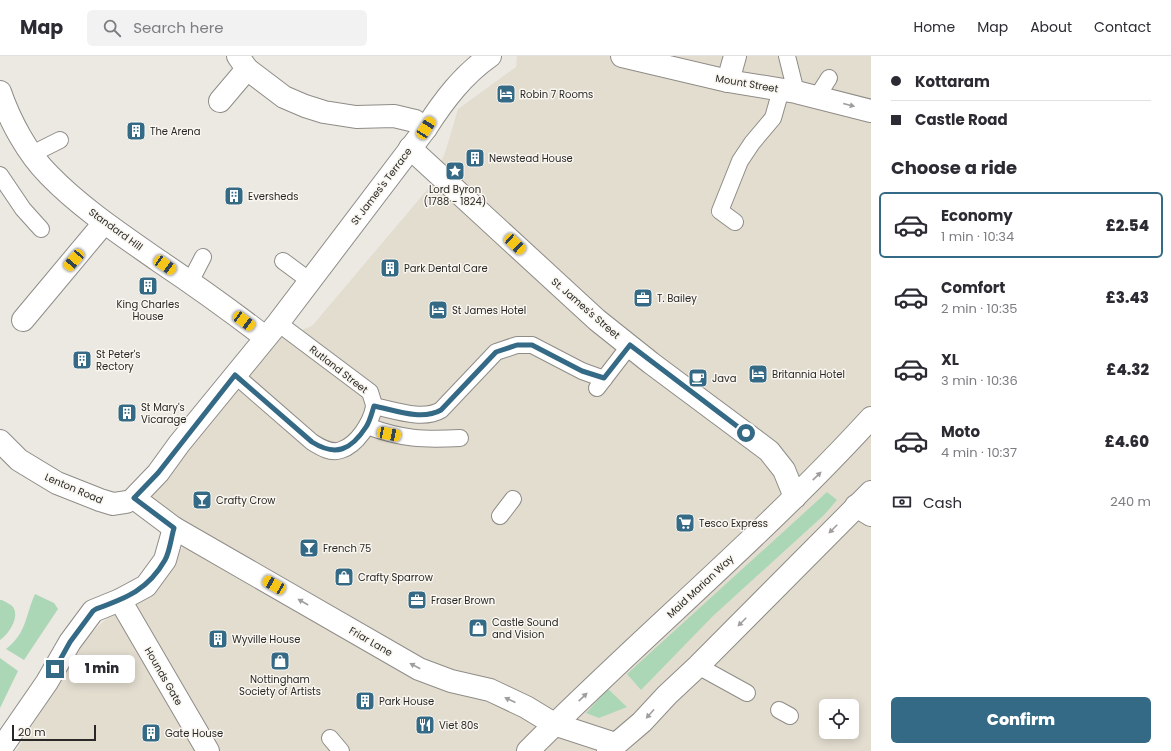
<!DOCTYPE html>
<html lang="en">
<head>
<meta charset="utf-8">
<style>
  :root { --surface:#fff; --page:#f2f2f3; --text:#2b2b33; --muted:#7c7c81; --line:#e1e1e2; --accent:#346a85 }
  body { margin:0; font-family:Poppins,sans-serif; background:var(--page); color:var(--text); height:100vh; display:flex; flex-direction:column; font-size:15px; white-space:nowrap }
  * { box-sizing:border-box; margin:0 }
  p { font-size:13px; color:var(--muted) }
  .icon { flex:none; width:22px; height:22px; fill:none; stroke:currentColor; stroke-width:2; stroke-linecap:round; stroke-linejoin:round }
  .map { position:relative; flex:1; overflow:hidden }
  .sheet { display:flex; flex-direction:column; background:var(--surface); width:300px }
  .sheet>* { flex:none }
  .banner { display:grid; align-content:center; height:88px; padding:0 20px; background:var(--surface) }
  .fabs { position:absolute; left:819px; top:643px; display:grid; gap:8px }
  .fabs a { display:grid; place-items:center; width:40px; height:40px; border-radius:6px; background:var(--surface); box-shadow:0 2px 10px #0003; font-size:20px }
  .scale { position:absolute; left:12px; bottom:10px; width:84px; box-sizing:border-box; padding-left:4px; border:2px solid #292826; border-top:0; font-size:11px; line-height:14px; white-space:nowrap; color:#292826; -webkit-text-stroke:3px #f9f6f0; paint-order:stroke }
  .end { position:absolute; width:18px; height:18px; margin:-9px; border:5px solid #346a85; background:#fff; box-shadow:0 0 0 2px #fff }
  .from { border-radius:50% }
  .bubble { position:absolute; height:28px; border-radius:6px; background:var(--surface); box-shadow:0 2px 10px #0003; font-size:13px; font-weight:800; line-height:28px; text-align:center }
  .car { position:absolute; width:12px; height:24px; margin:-12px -6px; border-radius:5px; box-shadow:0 0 3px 1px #0007; background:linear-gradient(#f5c518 24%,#345 0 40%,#f5c518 0 76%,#345 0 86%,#f5c518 0) }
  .banner b { display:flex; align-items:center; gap:14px; height:38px; font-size:15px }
  .banner b+b { border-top:1px solid var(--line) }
  .banner i { width:10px; height:10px; background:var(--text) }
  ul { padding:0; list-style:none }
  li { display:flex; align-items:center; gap:12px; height:66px; margin:0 8px 6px; padding:0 12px; border:2px solid transparent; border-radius:6px }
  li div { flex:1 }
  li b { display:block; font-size:15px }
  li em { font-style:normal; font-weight:800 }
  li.active { border-color:var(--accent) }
  li>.icon { width:36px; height:36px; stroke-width:1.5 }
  h2 { padding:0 20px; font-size:18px; line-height:48px }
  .pay { display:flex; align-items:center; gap:10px; height:44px; padding:0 20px; font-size:15px }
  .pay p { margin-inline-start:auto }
  .action { display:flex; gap:8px; margin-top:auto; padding:8px 20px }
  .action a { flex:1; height:46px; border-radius:6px; background:var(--accent); color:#fff; font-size:16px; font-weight:800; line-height:46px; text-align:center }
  header { display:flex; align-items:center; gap:24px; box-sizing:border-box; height:56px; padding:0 20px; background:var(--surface); border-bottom:1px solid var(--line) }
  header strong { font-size:19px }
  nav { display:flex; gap:22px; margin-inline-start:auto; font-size:14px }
  .search { width:280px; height:36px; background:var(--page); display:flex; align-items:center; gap:10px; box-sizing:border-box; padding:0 14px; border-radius:6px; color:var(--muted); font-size:15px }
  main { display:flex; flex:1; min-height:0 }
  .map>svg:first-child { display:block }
  .built { fill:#e3ddd0; fill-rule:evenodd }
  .green { fill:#abd7b6 }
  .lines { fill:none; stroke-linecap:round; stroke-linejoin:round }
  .service-casing { stroke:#8f8c87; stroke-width:18 }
  .pedestrian-casing { stroke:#8f8c87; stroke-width:24 }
  .minor-casing { stroke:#8f8c87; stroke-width:24 }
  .tertiary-casing { stroke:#8f8c87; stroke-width:24 }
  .primary-casing { stroke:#8f8c87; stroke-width:24 }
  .service { stroke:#fff; stroke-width:16 }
  .pedestrian { stroke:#fff; stroke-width:22 }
  .minor { stroke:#fff; stroke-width:22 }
  .tertiary { stroke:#fff; stroke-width:22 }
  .primary { stroke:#fff; stroke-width:22 }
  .oneway { fill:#9f9e9d }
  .route { stroke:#346a85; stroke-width:5 }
  .labels { text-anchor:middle; stroke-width:3; stroke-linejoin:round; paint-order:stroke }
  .street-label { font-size:10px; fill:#292826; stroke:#f9f6f0 }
  .poi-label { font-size:10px; fill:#292826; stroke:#f9f6f0; text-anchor:start }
</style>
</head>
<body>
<header>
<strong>Map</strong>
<div class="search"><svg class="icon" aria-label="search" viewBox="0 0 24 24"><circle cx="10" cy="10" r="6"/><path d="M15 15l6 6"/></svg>Search here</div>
<nav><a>Home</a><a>Map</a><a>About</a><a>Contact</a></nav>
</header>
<main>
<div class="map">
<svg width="871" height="695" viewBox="0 0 871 695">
  <rect width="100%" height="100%" fill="#ece9e3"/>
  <!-- built -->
  <path class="built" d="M517 0H871V695H16L89 579 193 482 143 440 275 284 312 270 427 134 445 97 458 53 516 11ZM826 650H852V676H826Z"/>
  <!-- green -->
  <g class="green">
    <path d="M827 436 837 444 824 459 713 560 641 634 627 618Z"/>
    <path d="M35 538 54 547 58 553 24 604 6 593C27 577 25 560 35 538Z"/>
    <path d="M0 544H2C5 546 11 548 13 551 20 561 9 578 0 584Z"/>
    <path d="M0 602 18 615 0 652Z"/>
    <path d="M608 633 627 651 599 662 586 657Z"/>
  </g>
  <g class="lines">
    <!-- service casing -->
    <g class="service-casing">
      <g id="service">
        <path d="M787 0 796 36"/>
        <path d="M817 41 829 22"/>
        <path d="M32 98 60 84"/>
        <path d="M0 119 23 153 41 173"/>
        <path d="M735 166 720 155 740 105 752 87 773 62 781 34"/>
        <path d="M283 205 310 225"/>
        <path d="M190 226 203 201"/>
        <path d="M235 319 312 386C320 391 331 398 341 394 357 389 371 367 374 351 374 347 371 340 370 336L278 267"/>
        <path d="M597 332 630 289"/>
        <path d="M374 350C394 354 423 365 441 354L496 296 517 289H532L582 315 604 323"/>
        <path d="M367 370C402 383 423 384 460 382"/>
        <path d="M500 460 513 443"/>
        <path d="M698 610 747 637"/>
        <path d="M779 654 790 660"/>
        <path d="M330 682 341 695"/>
      </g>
    </g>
    <!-- pedestrian casing -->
    <g class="pedestrian-casing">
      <g id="pedestrian">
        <path d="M238 0 247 13 284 41 305 50 324 56 356 61 394 60 415 65 426 72"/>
        <path d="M220 45 247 13"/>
        <path d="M856 450 871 459"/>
      </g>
    </g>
    <!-- minor casing -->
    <g class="minor-casing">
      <g id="minor">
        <path d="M490 0C463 19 444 44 426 72L278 267 179 388 158 417 134 442 174 472 419 613 451 625 490 634 526 651 554 668"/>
        <path d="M622 0 728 25 796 36 871 55"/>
        <path d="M728 25 735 0"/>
        <path d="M0 36C10 65 27 97 49 119 81 152 122 179 159 205 195 229 231 255 265 281"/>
        <path d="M410 92 597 264 651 307 769 395 784 414 795 441"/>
        <path d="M23 264 104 167"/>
        <path d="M120 544 208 695"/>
        <path d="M0 694 47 626 70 586 93 555 120 544 146 530 165 504 174 472"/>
      </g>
    </g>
    <!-- tertiary casing -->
    <g class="tertiary-casing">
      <path id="tertiary" d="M0 385 19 404 57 427 100 444 113 448 126 446"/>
    </g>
    <!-- primary casing -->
    <g class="primary-casing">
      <g id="primary">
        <path d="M554 668 615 688"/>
        <path d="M528 695C640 582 763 480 871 362"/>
        <path d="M608 695 642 666 667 639 698 610 871 436"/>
      </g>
    </g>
    <!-- service -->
    <use href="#service" class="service"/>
    <!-- pedestrian -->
    <use href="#pedestrian" class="pedestrian"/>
    <!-- minor -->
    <use href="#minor" class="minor"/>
    <!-- tertiary -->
    <use href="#tertiary" class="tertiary"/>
    <!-- primary -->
    <use href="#primary" class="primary"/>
  </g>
  <!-- one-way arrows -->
  <defs><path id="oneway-solid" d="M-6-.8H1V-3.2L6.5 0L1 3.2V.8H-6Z"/></defs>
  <g class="oneway">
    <use href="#oneway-solid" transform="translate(849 49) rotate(14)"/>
    <use href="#oneway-solid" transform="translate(817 420) rotate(-44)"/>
    <use href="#oneway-solid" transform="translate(833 473) rotate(135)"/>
    <use href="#oneway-solid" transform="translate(303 546) rotate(-150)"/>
    <use href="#oneway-solid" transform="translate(742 566) rotate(135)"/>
    <use href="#oneway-solid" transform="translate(415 610) rotate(-152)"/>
    <use href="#oneway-solid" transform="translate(583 641) rotate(-44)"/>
    <use href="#oneway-solid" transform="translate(510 644) rotate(-155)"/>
    <use href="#oneway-solid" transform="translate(650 658) rotate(132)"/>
  </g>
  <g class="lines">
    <!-- route -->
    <path class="route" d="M55 613 70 586 93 555 96 553C126 542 148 534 165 504 170 495 171 482 174 472L134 442 158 417 235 319 312 386C336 401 351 394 366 371 370 365 372 356 374 350 394 354 422 365 441 354L496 296 517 289H532L582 315 604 322 630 289 746 377"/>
  </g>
  <!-- icons -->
  <defs>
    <g id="hotel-square" transform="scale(1)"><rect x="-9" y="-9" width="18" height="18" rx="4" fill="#346a85" stroke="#f9f6f0"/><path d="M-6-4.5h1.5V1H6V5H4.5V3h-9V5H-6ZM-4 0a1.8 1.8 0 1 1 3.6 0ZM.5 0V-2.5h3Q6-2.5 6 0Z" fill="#fff"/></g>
    <g id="building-square" transform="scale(1)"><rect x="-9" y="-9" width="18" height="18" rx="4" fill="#346a85" stroke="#f9f6f0"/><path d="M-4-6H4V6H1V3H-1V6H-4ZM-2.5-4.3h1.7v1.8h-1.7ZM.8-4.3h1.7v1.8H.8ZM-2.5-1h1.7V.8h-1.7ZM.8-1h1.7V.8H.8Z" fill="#fff"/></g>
    <g id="sight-square" transform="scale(1)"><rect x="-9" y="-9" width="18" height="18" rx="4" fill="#346a85" stroke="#f9f6f0"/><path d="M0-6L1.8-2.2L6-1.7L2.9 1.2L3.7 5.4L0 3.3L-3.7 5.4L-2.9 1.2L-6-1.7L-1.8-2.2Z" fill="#fff"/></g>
    <g id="office-square" transform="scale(1)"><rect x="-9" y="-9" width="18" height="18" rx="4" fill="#346a85" stroke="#f9f6f0"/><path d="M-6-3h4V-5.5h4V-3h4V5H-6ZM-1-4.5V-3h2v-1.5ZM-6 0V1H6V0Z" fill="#fff"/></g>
    <g id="cafe-square" transform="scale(1)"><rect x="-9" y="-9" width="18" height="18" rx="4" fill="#346a85" stroke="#f9f6f0"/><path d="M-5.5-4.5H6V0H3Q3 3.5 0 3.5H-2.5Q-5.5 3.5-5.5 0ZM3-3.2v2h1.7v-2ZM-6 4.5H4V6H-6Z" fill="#fff"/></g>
    <g id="bar-square" transform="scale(1)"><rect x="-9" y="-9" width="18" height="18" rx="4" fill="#346a85" stroke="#f9f6f0"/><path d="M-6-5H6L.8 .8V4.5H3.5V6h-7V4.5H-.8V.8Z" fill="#fff"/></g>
    <g id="supermarket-square" transform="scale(1)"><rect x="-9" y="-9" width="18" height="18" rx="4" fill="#346a85" stroke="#f9f6f0"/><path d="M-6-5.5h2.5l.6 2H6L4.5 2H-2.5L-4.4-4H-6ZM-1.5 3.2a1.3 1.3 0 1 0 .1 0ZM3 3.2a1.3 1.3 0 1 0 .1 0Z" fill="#fff"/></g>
    <g id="shop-square" transform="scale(1)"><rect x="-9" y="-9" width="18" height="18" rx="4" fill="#346a85" stroke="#f9f6f0"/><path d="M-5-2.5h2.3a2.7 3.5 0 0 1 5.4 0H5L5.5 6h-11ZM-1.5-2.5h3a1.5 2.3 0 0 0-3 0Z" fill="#fff"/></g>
    <g id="restaurant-square" transform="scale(1)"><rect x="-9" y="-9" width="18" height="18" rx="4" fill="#346a85" stroke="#f9f6f0"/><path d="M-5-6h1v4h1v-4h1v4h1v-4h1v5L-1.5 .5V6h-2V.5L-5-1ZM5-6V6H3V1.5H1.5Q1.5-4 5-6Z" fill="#fff"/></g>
  </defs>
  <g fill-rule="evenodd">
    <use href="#hotel-square" x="506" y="38"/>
    <use href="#building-square" x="136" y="75"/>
    <use href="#building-square" x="475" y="102"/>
    <use href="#sight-square" x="455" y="115"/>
    <use href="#building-square" x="234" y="140"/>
    <use href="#building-square" x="390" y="212"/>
    <use href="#building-square" x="148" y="230"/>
    <use href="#office-square" x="643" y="242"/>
    <use href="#hotel-square" x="438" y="254"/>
    <use href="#building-square" x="82" y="304"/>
    <use href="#hotel-square" x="758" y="318"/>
    <use href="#cafe-square" x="698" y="322"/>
    <use href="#building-square" x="127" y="357"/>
    <use href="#bar-square" x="202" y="444"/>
    <use href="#supermarket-square" x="685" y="467"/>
    <use href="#bar-square" x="309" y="492"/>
    <use href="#shop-square" x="344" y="521"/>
    <use href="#office-square" x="417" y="544"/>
    <use href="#shop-square" x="478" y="572"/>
    <use href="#building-square" x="218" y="583"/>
    <use href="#shop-square" x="280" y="605"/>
    <use href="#building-square" x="365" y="645"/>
    <use href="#restaurant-square" x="425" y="669"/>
    <use href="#building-square" x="151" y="677"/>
  </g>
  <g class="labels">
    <!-- street labels -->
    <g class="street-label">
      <text transform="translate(747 27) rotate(10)" y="4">Mount Street</text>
      <text transform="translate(381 130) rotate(-53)" y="4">St James's Terrace</text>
      <text transform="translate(116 173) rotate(36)" y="4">Standard Hill</text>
      <text transform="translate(586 252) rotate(41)" y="4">St. James's Street</text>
      <text transform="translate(339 313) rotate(38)" y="4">Rutland Street</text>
      <text transform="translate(74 432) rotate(23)" y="4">Lenton Road</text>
      <text transform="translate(700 530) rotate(-43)" y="4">Maid Marian Way</text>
      <text transform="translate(371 585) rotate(30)" y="4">Friar Lane</text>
      <text transform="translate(164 620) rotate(60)" y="4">Hounds Gate</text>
    </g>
    <!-- poi labels -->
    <g class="poi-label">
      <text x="520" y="42">Robin 7 Rooms</text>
      <text x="150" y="79">The Arena</text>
      <text x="489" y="106">Newstead House</text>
      <text x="455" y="137" text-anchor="middle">Lord Byron<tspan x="455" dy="12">(1788 - 1824)</tspan></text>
      <text x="248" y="144">Eversheds</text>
      <text x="404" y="216">Park Dental Care</text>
      <text x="657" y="246">T. Bailey</text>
      <text x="148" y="252" text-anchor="middle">King Charles<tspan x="148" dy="12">House</tspan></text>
      <text x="452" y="258">St James Hotel</text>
      <text x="96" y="302">St Peter's<tspan x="96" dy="12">Rectory</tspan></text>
      <text x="772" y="322">Britannia Hotel</text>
      <text x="712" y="326">Java</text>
      <text x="141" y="355">St Mary's<tspan x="141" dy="12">Vicarage</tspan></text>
      <text x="216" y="448">Crafty Crow</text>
      <text x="699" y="471">Tesco Express</text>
      <text x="323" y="496">French 75</text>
      <text x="358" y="525">Crafty Sparrow</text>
      <text x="431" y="548">Fraser Brown</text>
      <text x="492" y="570">Castle Sound<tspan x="492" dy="12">and Vision</tspan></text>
      <text x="232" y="587">Wyville House</text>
      <text x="280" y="627" text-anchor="middle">Nottingham<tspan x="280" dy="12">Society of Artists</tspan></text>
      <text x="379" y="649">Park House</text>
      <text x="439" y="673">Viet 80s</text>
      <text x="165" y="681">Gate House</text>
    </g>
  </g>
</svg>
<div class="fabs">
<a><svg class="icon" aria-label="locate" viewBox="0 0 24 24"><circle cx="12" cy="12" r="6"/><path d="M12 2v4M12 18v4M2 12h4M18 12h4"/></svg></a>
</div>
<div class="scale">20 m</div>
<i class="end from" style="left:746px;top:377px"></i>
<i class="end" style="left:55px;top:613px"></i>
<div class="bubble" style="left:69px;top:599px;width:66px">1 min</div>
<i class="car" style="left:426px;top:72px;rotate:33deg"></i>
<i class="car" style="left:515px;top:188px;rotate:133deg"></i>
<i class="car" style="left:74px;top:204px;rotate:220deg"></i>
<i class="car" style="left:165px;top:209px;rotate:125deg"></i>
<i class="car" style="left:244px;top:265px;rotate:126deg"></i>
<i class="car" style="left:389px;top:378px;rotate:101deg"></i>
<i class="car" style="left:274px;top:529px;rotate:300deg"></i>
</div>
<section class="sheet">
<div class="banner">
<b><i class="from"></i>Kottaram</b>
<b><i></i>Castle Road</b>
</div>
<h2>Choose a ride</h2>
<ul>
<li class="active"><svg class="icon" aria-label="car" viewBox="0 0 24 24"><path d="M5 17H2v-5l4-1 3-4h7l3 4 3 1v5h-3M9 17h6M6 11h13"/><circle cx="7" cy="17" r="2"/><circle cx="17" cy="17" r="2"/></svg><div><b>Economy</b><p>1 min · 10:34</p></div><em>£2.54</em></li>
<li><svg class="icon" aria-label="car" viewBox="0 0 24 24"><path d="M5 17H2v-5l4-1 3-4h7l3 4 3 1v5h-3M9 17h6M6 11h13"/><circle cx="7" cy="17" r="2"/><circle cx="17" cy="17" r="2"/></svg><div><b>Comfort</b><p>2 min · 10:35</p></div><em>£3.43</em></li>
<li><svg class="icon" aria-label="car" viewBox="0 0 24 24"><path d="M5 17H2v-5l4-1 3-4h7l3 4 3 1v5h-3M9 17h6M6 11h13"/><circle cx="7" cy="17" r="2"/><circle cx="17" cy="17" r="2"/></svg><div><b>XL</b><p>3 min · 10:36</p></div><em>£4.32</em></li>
<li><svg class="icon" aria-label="car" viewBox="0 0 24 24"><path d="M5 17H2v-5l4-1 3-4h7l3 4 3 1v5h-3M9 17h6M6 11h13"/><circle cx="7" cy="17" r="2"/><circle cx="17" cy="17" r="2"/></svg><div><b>Moto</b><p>4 min · 10:37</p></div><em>£4.60</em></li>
</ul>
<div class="pay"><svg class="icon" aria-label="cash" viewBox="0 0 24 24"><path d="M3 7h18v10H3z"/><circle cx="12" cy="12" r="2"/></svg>Cash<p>240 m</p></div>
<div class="action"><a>Confirm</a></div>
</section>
</main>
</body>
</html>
